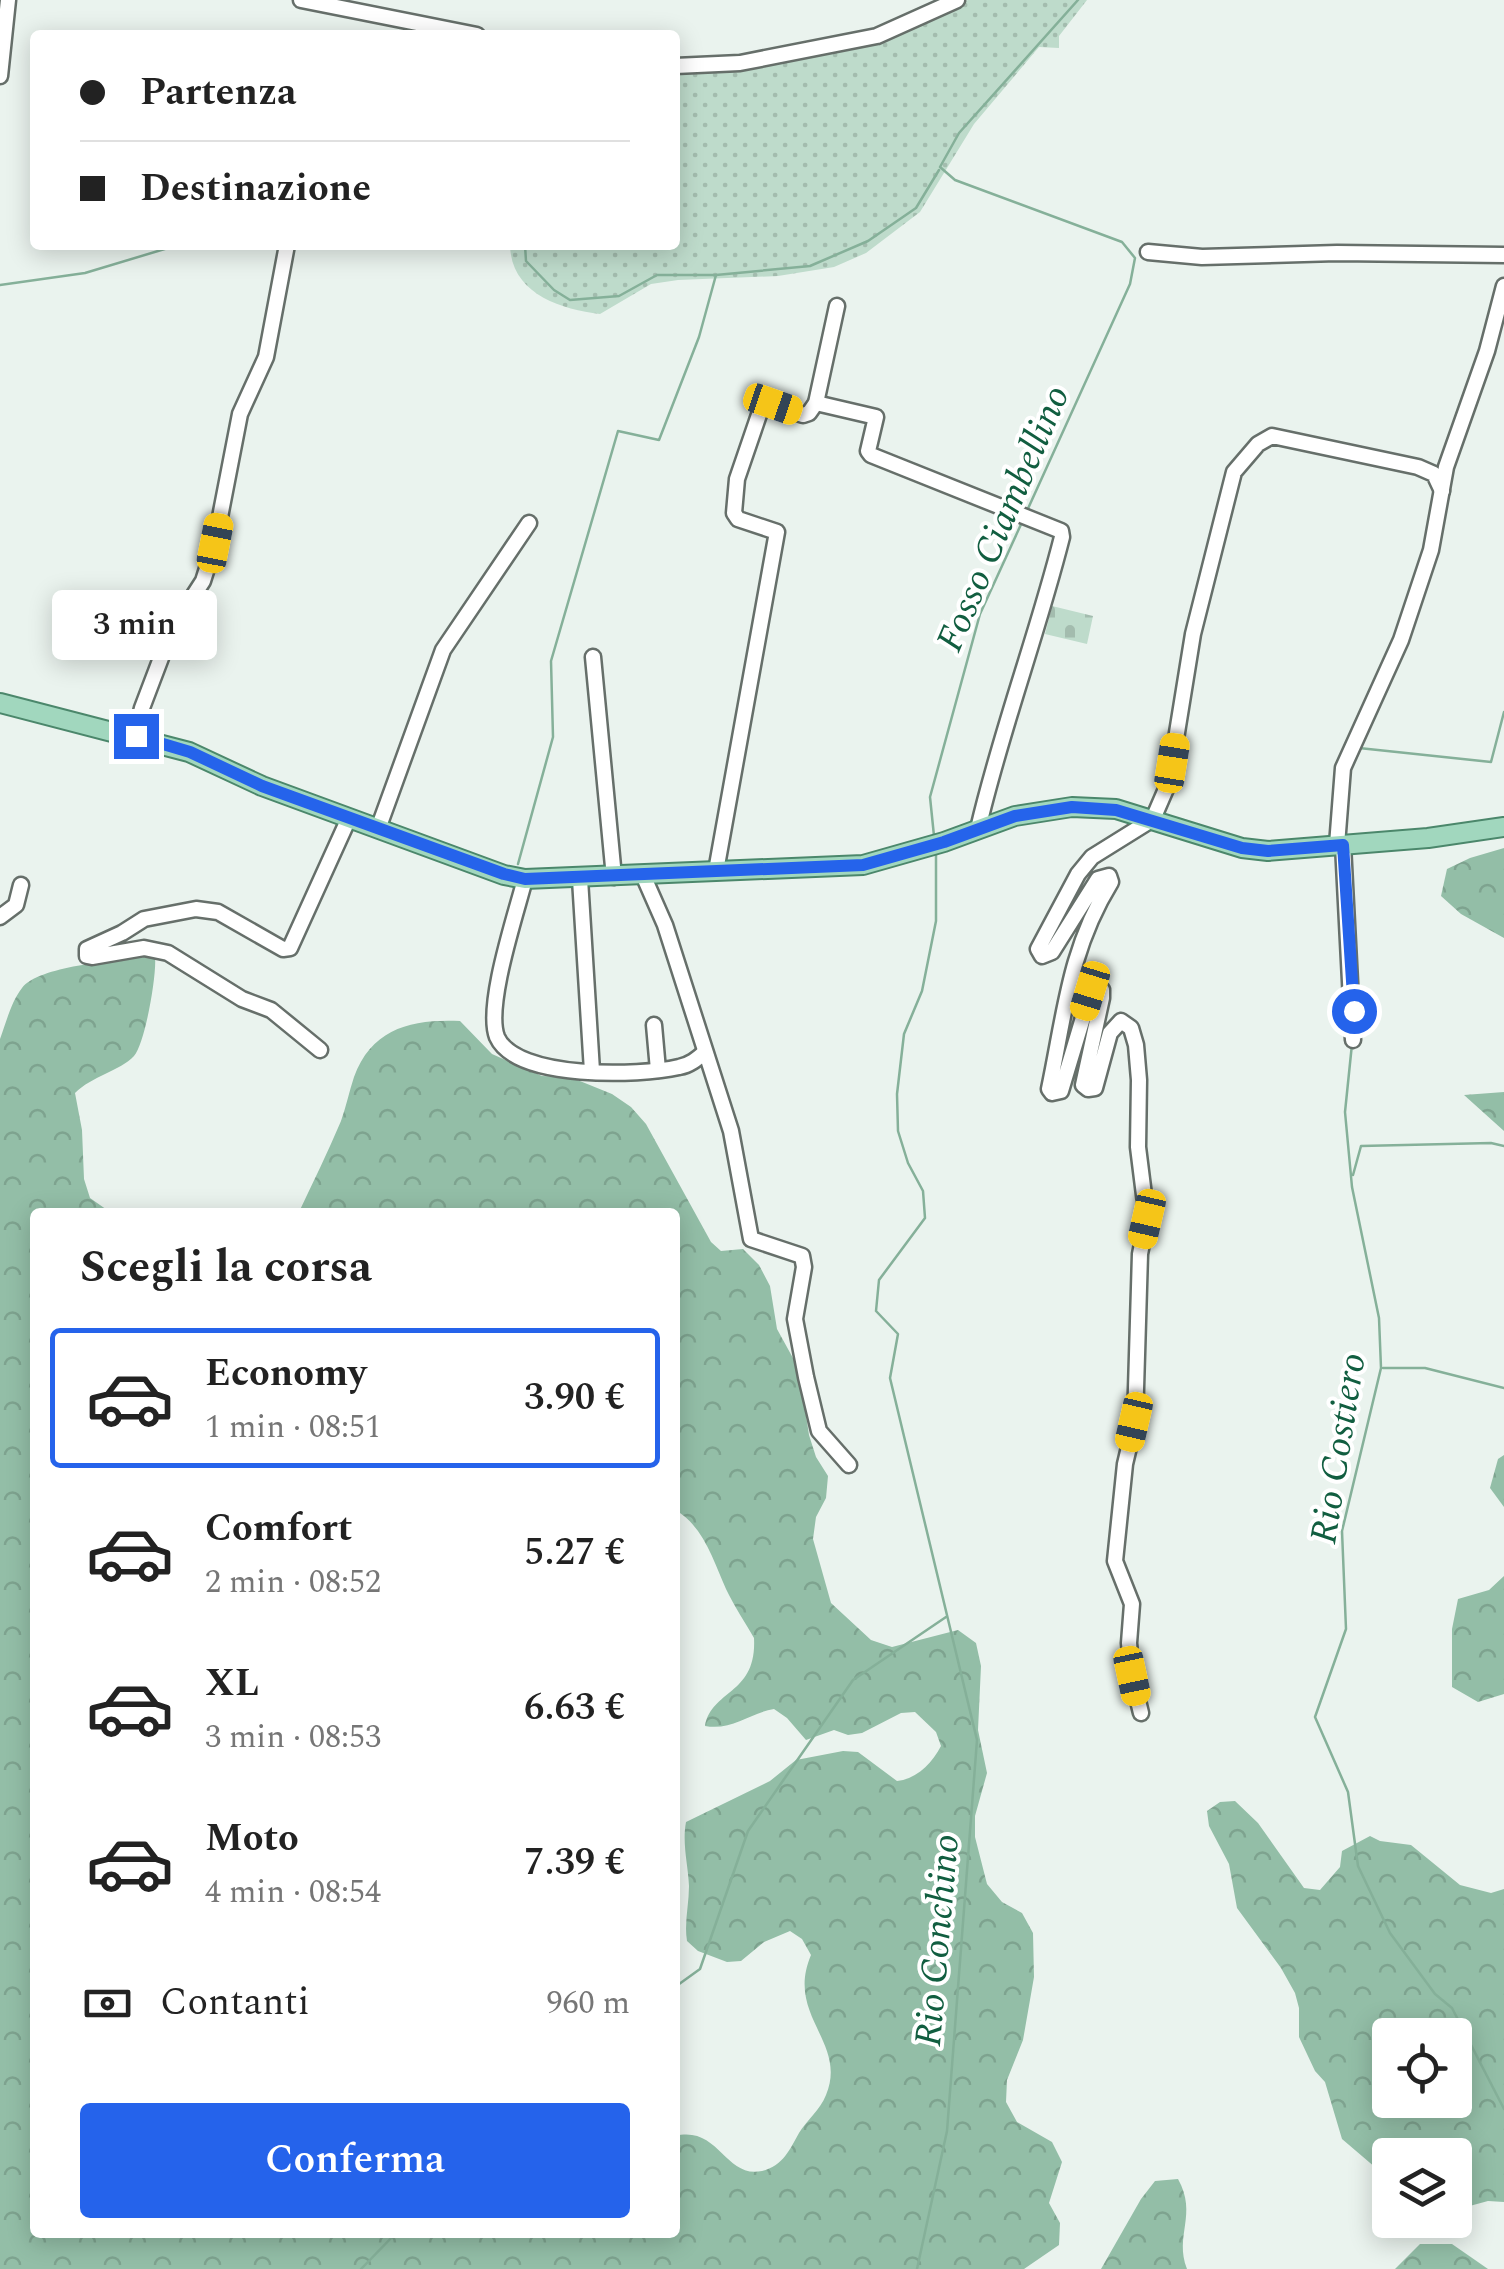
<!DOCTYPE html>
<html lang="it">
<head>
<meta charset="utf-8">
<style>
  :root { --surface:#fff; --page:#f2f2f2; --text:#222; --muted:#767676; --line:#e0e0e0; --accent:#2563eb }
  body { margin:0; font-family:Spectral,serif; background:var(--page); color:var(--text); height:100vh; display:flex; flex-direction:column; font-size:38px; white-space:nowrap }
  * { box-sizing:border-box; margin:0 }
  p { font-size:32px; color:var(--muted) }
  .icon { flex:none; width:55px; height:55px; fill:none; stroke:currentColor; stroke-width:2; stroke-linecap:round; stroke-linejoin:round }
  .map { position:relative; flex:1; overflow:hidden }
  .drawer { position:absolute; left:30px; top:1208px; width:650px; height:1030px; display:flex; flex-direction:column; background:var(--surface); border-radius:10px; box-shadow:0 5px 25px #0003 }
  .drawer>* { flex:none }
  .guide { position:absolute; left:30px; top:30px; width:650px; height:220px; border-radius:10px; box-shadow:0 5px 25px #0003; display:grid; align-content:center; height:220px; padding:0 50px; background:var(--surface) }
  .fabs { position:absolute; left:1372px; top:2018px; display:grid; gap:20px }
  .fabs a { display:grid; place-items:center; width:100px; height:100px; border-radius:10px; background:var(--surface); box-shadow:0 5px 25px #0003; font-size:50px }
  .end { position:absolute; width:45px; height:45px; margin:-22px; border:12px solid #2563eb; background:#fff; box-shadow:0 0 0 5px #fff }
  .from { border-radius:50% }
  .bubble { position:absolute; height:70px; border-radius:10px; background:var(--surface); box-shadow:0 5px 25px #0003; font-size:32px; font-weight:600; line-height:70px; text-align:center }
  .car { position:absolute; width:30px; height:60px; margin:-30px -15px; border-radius:12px; box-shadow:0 0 8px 2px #0007; background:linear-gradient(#f5c518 24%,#345 0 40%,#f5c518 0 76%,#345 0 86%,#f5c518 0) }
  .guide b { display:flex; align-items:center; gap:35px; height:95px; font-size:38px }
  .guide b+b { border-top:2px solid var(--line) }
  .guide i { width:25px; height:25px; background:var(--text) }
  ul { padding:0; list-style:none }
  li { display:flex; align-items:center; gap:30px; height:140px; margin:0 20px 15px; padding:0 30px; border:5px solid transparent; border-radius:10px }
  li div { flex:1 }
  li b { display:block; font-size:38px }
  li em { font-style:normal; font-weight:600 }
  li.on { border-color:var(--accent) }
  li>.icon { width:90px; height:90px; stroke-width:1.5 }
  h2 { padding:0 50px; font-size:45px; line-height:120px }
  .pay { display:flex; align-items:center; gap:25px; height:110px; padding:0 50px; font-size:38px }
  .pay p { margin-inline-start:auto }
  .action { display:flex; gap:20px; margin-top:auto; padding:20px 50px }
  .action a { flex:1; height:115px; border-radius:10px; background:var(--accent); color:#fff; font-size:40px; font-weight:600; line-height:115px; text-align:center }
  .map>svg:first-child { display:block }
  .green { fill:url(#green-dots) }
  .forest { fill:url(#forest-crowns); fill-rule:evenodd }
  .cemetery { fill:url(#cemetery-stones) }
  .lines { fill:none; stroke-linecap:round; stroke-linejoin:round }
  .stream { stroke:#85b099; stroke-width:2.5 }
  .minor-casing { stroke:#666f6a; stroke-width:19 }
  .major-casing { stroke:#4b876b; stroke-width:22 }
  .minor { stroke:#fff; stroke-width:14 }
  .major { stroke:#a1d7be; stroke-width:18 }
  .route { stroke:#2563eb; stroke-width:12 }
  .labels { text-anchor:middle; stroke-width:8; stroke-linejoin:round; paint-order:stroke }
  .water-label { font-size:38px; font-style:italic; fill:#115e40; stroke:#fff }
</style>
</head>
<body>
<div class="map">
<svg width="1504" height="2269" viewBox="0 0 1504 2269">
  <defs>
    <pattern id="green-dots" width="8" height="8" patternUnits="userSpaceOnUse" patternTransform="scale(2.5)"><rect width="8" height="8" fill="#bedbcb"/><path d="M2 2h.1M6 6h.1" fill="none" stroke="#a3bcae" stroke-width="1.8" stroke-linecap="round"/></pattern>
    <pattern id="forest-crowns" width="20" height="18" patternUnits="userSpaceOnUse" patternTransform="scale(2.5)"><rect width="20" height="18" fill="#93bea7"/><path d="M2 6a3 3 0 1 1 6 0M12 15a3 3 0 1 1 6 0" fill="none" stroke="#7ea38f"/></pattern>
    <pattern id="cemetery-stones" width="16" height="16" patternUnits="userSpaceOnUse" patternTransform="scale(2.5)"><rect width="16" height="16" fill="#bedbcb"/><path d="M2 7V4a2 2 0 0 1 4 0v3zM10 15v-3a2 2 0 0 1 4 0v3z" fill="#a3bcae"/></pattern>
  </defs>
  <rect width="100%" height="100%" fill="#eaf3ee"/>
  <!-- green -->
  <path class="green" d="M968 0H1087L1059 36V48L1039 47 974 124 920 212 866 253 834 267 778 276 678 280 651 284 600 314C559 309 511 293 510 245H675V70C789 68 865 47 968 0Z"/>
  <!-- forest -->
  <g class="forest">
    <path d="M1504 848V938L1461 914 1441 896 1447 869 1470 858Z"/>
    <path d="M142 957H155C157 974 145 1044 134 1056 120 1071 92 1076 75 1093L82 1130 84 1179 90 1198 110 1212H35V2232H675V2136C719 2125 725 2179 762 2171 783 2166 790 2149 799 2133 807 2120 820 2110 826 2095 848 2042 785 2016 811 1955L802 1939 790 1931 764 1942 741 1961 727 1962 698 1951 687 1941C684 1923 689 1905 689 1886 688 1864 682 1844 686 1822L770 1781 796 1760 843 1751 858 1752 897 1781C917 1779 932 1763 941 1746L936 1732 915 1712 901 1713 862 1733 848 1735 834 1730 806 1740 787 1718 774 1709C749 1713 732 1731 705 1726 712 1689 757 1695 754 1638 745 1622 734 1606 726 1589 714 1562 703 1525 675 1510V1212H299C313 1182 328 1152 341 1121 346 1107 349 1092 354 1077 372 1028 412 1019 460 1021L492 1054 542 1076 570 1077 612 1094 631 1107 646 1124 711 1242 721 1251 743 1249 759 1265 770 1286 777 1329 799 1369 809 1435 816 1457 828 1476 826 1498 816 1517 813 1539 831 1603 871 1640 892 1647 958 1630 976 1643 981 1666 978 1730 987 1773 975 1816V1837L987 1884 1002 1902 1022 1913 1033 1933 1034 1977 1023 2040 1007 2080 1006 2102 1017 2122 1052 2142 1062 2162 1049 2203 1060 2223 1059 2245 1024 2269H0V1039C6 1023 11 1002 22 988 39 966 114 961 142 957Z"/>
    <path d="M1504 1092V1131L1464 1095Z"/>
    <path d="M1504 1455V1507L1490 1488 1498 1459Z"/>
    <path d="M1504 1576V1694L1478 1702 1452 1687V1629L1458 1599 1489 1590Z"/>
    <path d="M1235 1801 1258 1823 1304 1888 1320 1890 1340 1867 1342 1851 1370 1836 1380 1841 1411 1845 1460 1885 1491 1893 1504 1889V2202L1488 2201 1455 2210V2155H1390V2207L1381 2206 1382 2181 1376 2168 1342 2139 1325 2082 1315 2071 1299 2037V2008L1295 1993 1281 1968 1237 1908 1229 1864 1209 1826 1207 1811 1220 1802ZM1455 2035V2100H1390V2035Z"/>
    <path d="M1178 2179C1198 2215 1174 2235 1187 2269H1101L1141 2199 1155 2181Z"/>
    <path d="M1420 2244H1452L1488 2269H1395Z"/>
  </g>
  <!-- cemetery -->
  <path class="cemetery" d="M1052 606 1093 616 1087 644 1045 634Z"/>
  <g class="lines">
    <!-- stream -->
    <g class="stream">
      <path d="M525 245 526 261 554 290 570 300 619 296 657 275H716"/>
      <path d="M0 285 85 273 178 245"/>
      <path d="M1026 513 1130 284 1135 258 1122 242 955 180 940 167 959 133 1078 0"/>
      <path d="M1359 748 1491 762 1504 712"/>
      <path d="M934 836 930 797 980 614 1023 520"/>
      <path d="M518 864 553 737 551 661 618 431 659 440 699 337 716 275 810 266 868 241 916 208 939 170"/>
      <path d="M1352 1044 1345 1112 1352 1187 1379 1318 1381 1368 1342 1531 1346 1629 1315 1717 1348 1792 1358 1866 1390 1933 1435 1994 1452 2008 1504 2109"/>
      <path d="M1353 1175 1361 1146 1491 1143 1504 1146"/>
      <path d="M1383 1368H1425L1504 1388"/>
      <path d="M675 1987 700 1969 748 1831 853 1680 946 1617"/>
      <path d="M361 2269 397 2232"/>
      <path d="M917 2269 947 2131 977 1740 890 1378 898 1334 876 1311 879 1280 925 1218 923 1191 908 1163 898 1131 897 1094 904 1034 922 991 936 921V854"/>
    </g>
    <!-- minor casing -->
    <g class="minor-casing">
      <g id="minor">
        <path d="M301 0 477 35"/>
        <path d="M675 66 740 63 877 36 957 0"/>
        <path d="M0 76 8 0"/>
        <path d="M1148 252 1202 257 1337 253 1504 255"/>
        <path d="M816 403 876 417 868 451 871 455 1061 531 1062 537C1037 636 1001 730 978 829"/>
        <path d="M593 657 614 877"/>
        <path d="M135 736 142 708 172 629 203 581 215 543 240 414 266 357 287 245"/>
        <path d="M378 829 443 650 529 523"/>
        <path d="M1337 845 1343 768 1401 640 1431 550 1446 467 1487 351 1504 286"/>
        <path d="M1343 845 1353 1040"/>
        <path d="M716 871 777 532 738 519 734 513 737 479 763 403 803 415 809 413 816 403 837 306"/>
        <path d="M643 875 665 925 731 1131 751 1239 802 1256 804 1267 795 1319 806 1377 819 1431 849 1465"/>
        <path d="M525 879C516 914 485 1006 497 1037 516 1080 640 1076 679 1067 690 1065 697 1059 705 1052"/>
        <path d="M580 879 592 1071"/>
        <path d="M0 917 16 905 21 885"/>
        <path d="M654 1025 658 1070"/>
        <path d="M320 1050 271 1010 242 999 168 953 144 948 92 957 87 956V949L122 933 144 919 196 909 218 912 283 949 290 948 349 818"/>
        <path d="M1141 1713 1132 1676 1129 1643 1132 1604 1115 1561 1125 1464 1135 1422 1140 1254 1147 1219 1138 1147 1139 1080 1136 1045 1131 1028 1121 1021 1110 1033 1095 1088 1088 1089 1083 1085 1102 998V990L1096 986 1091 991 1061 1091 1052 1093 1049 1089C1065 1013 1069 950 1111 882L1109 876 1098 879 1052 952 1042 956 1038 949 1078 874 1092 857 1153 819 1169 782 1193 634 1234 472 1258 444 1272 436 1418 467 1434 474 1442 491"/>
      </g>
    </g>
    <!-- major casing -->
    <g class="major-casing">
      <path id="major" d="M0 703 189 752 262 786 504 875 525 879 863 865 944 842 1015 816 1072 807 1116 809 1242 848 1268 851 1428 838 1504 827"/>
    </g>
    <!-- minor -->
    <use href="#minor" class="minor"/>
    <!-- major -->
    <use href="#major" class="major"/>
  </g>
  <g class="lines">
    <!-- route -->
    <path class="route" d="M136 736 190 752 262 786 504 874 525 879 863 865 944 842 1015 816 1072 807 1116 810 1242 848 1268 851 1343 845 1354 1011"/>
  </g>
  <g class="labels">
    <!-- water labels -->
    <g class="water-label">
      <text transform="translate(1002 518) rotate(-67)" y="13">Fosso Ciambellino</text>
      <text transform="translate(1337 1448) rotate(-81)" y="13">Rio Costiero</text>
      <text transform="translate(936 1940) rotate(-85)" y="13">Rio Conchino</text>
    </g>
  </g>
</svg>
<div class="fabs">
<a><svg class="icon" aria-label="locate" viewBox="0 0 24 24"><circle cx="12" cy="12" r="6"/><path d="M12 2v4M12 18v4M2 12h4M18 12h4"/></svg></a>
<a><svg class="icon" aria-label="layers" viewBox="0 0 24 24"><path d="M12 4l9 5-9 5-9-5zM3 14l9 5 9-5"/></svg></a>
</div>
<i class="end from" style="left:1354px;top:1011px"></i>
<i class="end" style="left:136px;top:736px"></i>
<div class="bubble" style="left:52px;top:590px;width:165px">3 min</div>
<i class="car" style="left:773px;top:404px;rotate:109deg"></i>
<i class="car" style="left:215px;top:543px;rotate:11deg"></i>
<i class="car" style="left:1172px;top:763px;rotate:9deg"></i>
<i class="car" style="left:1090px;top:991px;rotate:197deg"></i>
<i class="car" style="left:1147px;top:1219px;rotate:193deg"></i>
<i class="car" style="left:1134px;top:1422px;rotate:193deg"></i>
<i class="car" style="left:1132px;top:1676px;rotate:168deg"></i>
<div class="guide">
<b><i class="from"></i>Partenza</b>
<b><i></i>Destinazione</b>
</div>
<section class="drawer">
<h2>Scegli la corsa</h2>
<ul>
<li class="on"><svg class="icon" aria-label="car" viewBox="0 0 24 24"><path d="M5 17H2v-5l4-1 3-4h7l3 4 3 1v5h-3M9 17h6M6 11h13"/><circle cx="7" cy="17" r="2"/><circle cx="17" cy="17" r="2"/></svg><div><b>Economy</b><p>1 min · 08:51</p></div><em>3.90 €</em></li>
<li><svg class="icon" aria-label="car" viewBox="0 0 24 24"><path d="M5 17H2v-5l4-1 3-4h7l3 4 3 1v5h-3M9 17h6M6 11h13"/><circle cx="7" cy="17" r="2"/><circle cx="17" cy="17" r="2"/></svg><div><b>Comfort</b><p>2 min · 08:52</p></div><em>5.27 €</em></li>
<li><svg class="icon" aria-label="car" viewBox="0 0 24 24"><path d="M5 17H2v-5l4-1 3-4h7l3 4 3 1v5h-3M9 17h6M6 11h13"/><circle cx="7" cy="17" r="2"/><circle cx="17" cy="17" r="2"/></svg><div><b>XL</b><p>3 min · 08:53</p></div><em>6.63 €</em></li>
<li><svg class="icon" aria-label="car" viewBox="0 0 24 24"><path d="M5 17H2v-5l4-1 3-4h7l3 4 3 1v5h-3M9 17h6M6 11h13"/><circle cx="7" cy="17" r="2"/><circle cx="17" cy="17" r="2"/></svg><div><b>Moto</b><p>4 min · 08:54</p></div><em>7.39 €</em></li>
</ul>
<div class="pay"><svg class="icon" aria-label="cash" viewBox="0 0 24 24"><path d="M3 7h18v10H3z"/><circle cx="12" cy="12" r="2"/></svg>Contanti<p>960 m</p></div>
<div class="action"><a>Conferma</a></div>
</section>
</div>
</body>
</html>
